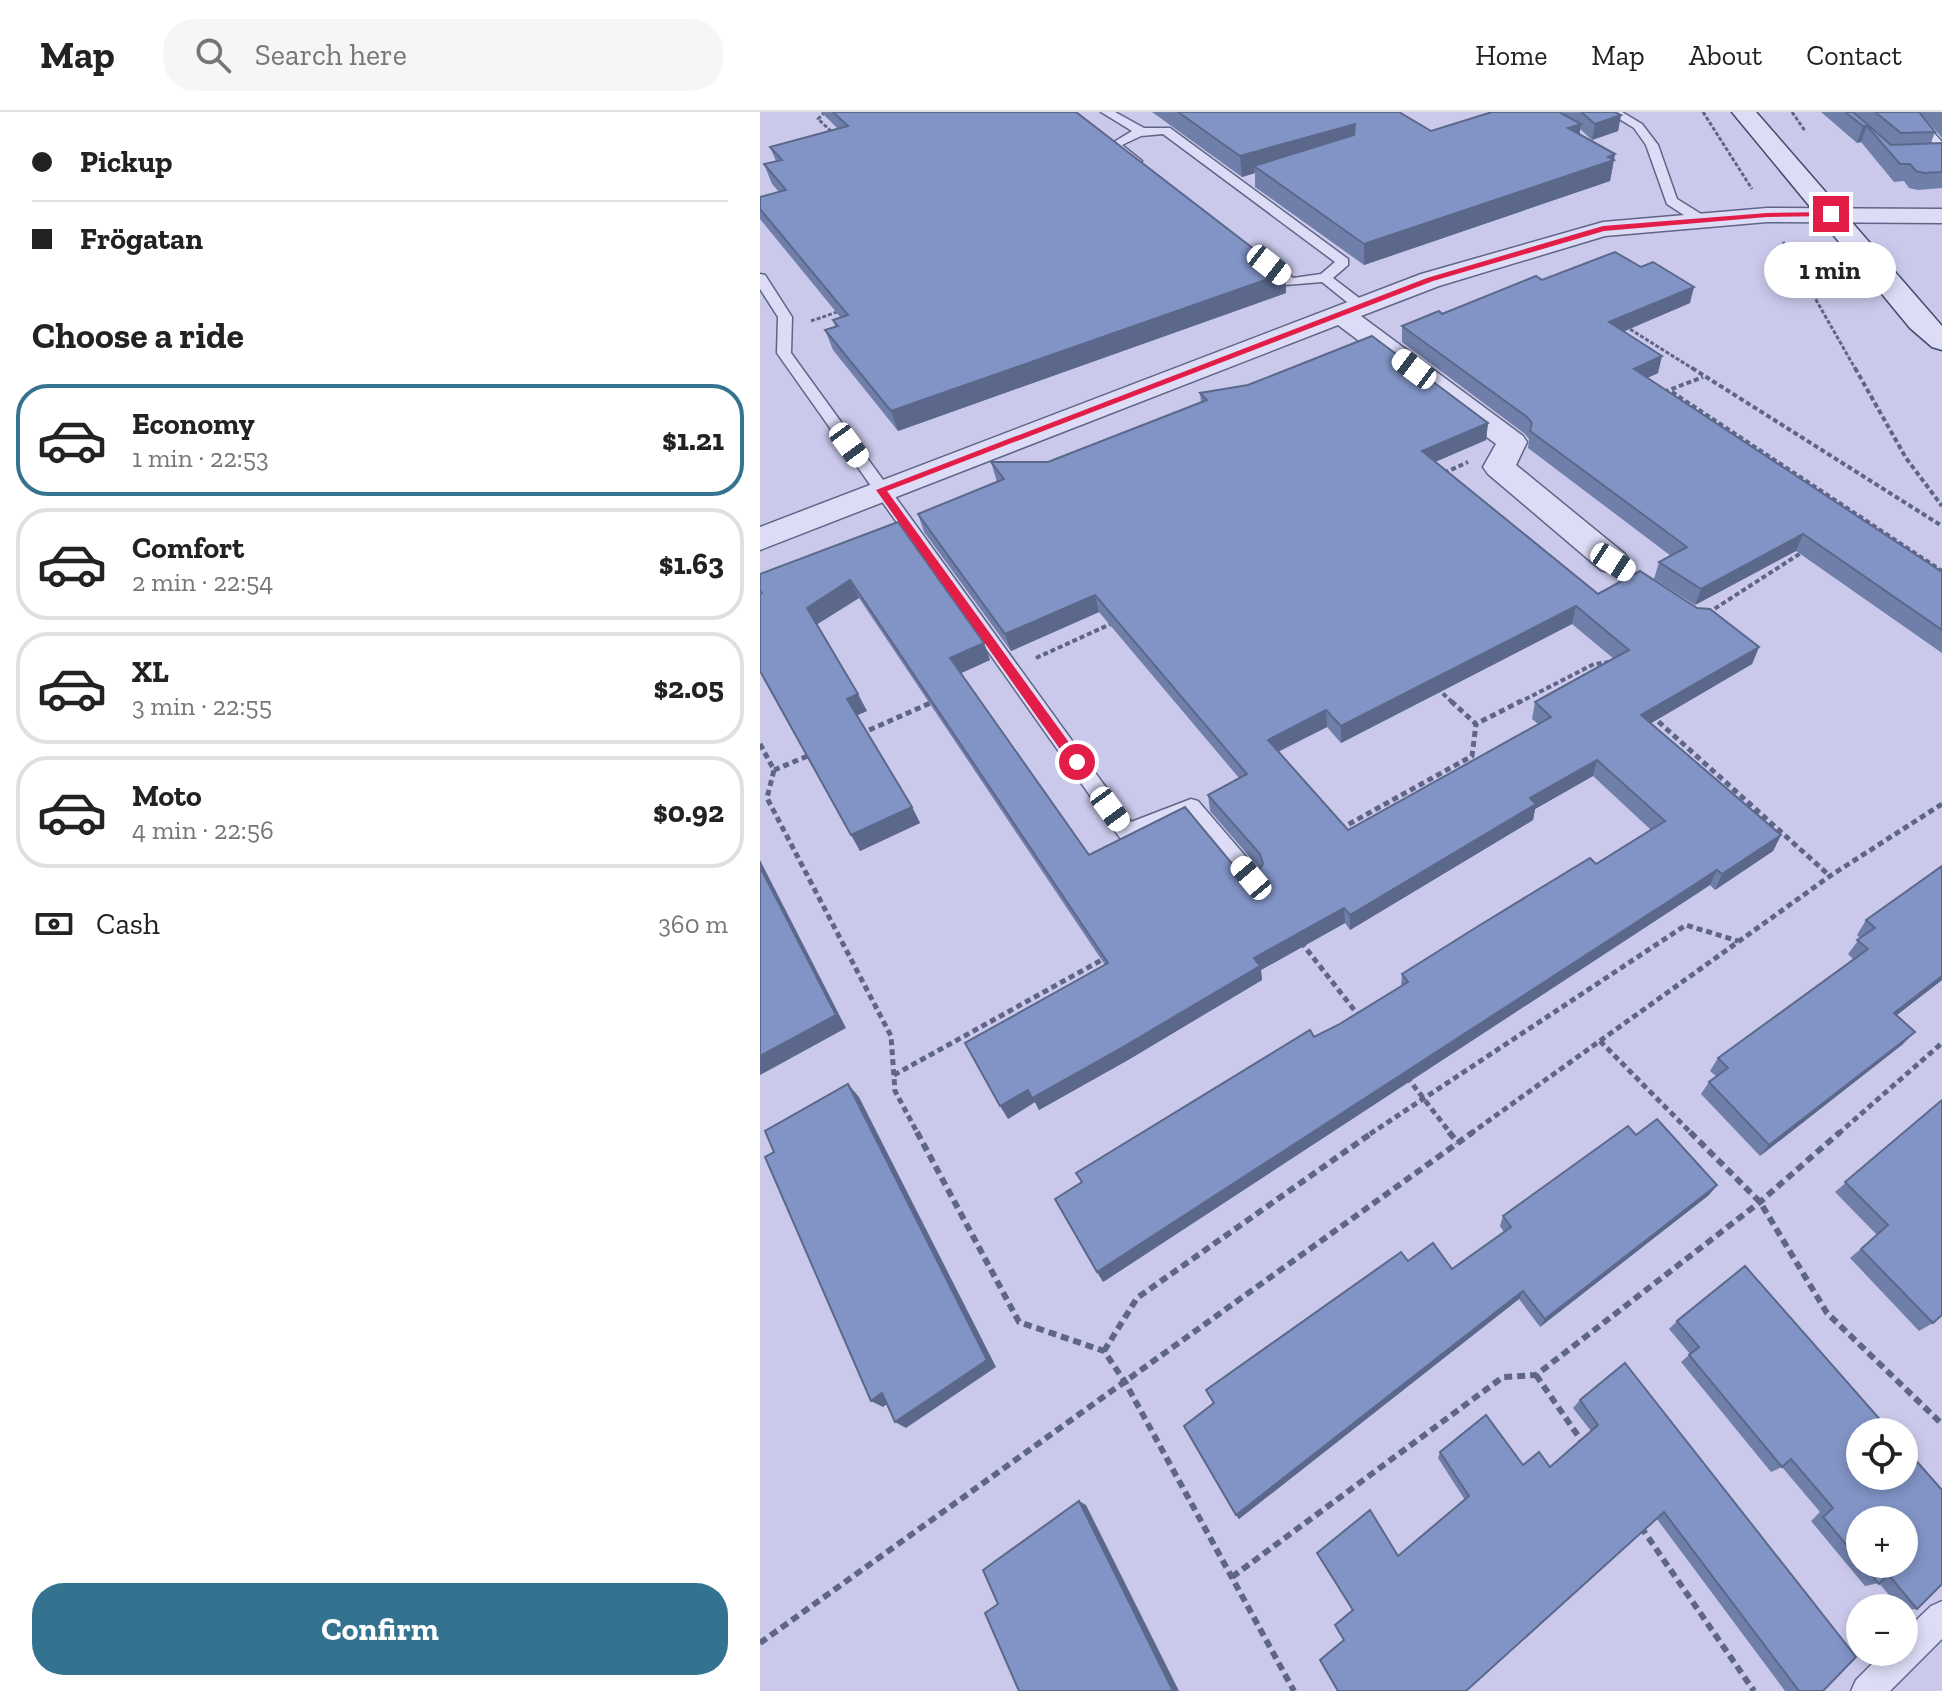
<!DOCTYPE html>
<html lang="en">
<head>
<meta charset="utf-8">
<style>
  :root { --surface:#fff; --page:#f6f6f6; --text:#222; --muted:#767676; --line:#e0e0e0; --accent:#347390 }
  body { margin:0; font-family:"Zilla Slab",serif; background:var(--page); color:var(--text); height:100vh; display:flex; flex-direction:column; font-size:30px; white-space:nowrap }
  * { box-sizing:border-box; margin:0 }
  p { font-size:26px; color:var(--muted) }
  .icon { flex:none; width:44px; height:44px; fill:none; stroke:currentColor; stroke-width:2; stroke-linecap:round; stroke-linejoin:round }
  .map { position:relative; flex:1; overflow:hidden }
  .sheet { display:flex; flex-direction:column; background:var(--surface); width:760px }
  .sheet>* { flex:none }
  .hud { display:grid; align-content:center; height:176px; padding:0 32px; background:var(--surface) }
  .buttons { position:absolute; left:1086px; top:1306px; display:grid; gap:16px }
  .buttons a { display:grid; place-items:center; width:72px; height:72px; border-radius:50%; background:var(--surface); box-shadow:0 4px 12px #0003; font-size:40px }
  .end { position:absolute; width:36px; height:36px; margin:-18px; border:10px solid #e11d48; background:#fff; box-shadow:0 0 0 4px #fff }
  .from { border-radius:50% }
  .bubble { position:absolute; height:56px; border-radius:28px; background:var(--surface); box-shadow:0 4px 12px #0003; font-size:26px; font-weight:700; line-height:56px; text-align:center }
  .car { position:absolute; width:24px; height:48px; margin:-24px -12px; border-radius:10px; box-shadow:0 0 6px 2px #0007; background:linear-gradient(#fff 24%,#345 0 40%,#fff 0 76%,#345 0 86%,#fff 0) }
  .hud b { display:flex; align-items:center; gap:28px; height:76px; font-size:30px }
  .hud b+b { border-top:2px solid var(--line) }
  .hud i { width:20px; height:20px; background:var(--text) }
  ul { padding:0; list-style:none }
  li { display:flex; align-items:center; gap:24px; height:112px; margin:0 16px 12px; padding:0 16px; border:4px solid var(--line); border-radius:32px }
  li div { flex:1 }
  li b { display:block; font-size:30px }
  li em { font-style:normal; font-weight:700 }
  li.selected { border-color:var(--accent) }
  li>.icon { width:72px; height:72px; stroke-width:1.5 }
  h2 { padding:0 32px; font-size:36px; line-height:96px }
  .pay { display:flex; align-items:center; gap:20px; height:88px; padding:0 32px; font-size:30px }
  .pay p { margin-inline-start:auto }
  .action { display:flex; gap:16px; margin-top:auto; padding:16px 32px }
  .action a { flex:1; height:92px; border-radius:32px; background:var(--accent); color:#fff; font-size:32px; font-weight:700; line-height:92px; text-align:center }
  header { display:flex; align-items:center; gap:48px; box-sizing:border-box; height:112px; padding:0 40px; background:var(--surface); border-bottom:2px solid var(--line) }
  header strong { font-size:38px }
  nav { display:flex; gap:44px; margin-inline-start:auto; font-size:28px }
  .search { width:560px; height:72px; background:var(--page); display:flex; align-items:center; gap:20px; box-sizing:border-box; padding:0 28px; border-radius:32px; color:var(--muted); font-size:30px }
  main { display:flex; flex:1; min-height:0 }
  .map>svg:first-child { display:block }
  .lines { fill:none; stroke-linecap:round; stroke-linejoin:round }
  .lane-casing { stroke:#5f6586; stroke-width:3 }
  .street-casing { stroke:#5f6586; stroke-width:3 }
  .secondary-casing { stroke:#424968; stroke-width:3 }
  .path-far3 { stroke:#5f6586; stroke-width:3; stroke-dasharray:4 2; stroke-linecap:butt }
  .path-far2 { stroke:#5f6586; stroke-width:4; stroke-dasharray:5 3; stroke-linecap:butt }
  .path-far1 { stroke:#5f6586; stroke-width:5; stroke-dasharray:6 4; stroke-linecap:butt }
  .path { stroke:#5f6586; stroke-width:6; stroke-dasharray:8 5; stroke-linecap:butt }
  .lane { fill:#dcdcf6; fill-rule:evenodd }
  .street { fill:#dcdcf6; fill-rule:evenodd }
  .secondary { fill:#dcdcf6; fill-rule:evenodd }
  .wall { fill:#707faa; fill-rule:evenodd }
  .shaded-wall { fill:#5b688b }
  .building { fill:#8294c6; stroke:#5b688b; stroke-width:2; fill-rule:evenodd }
  .route { fill:#e11d48 }
</style>
</head>
<body>
<header>
<strong>Map</strong>
<div class="search"><svg class="icon" aria-label="search" viewBox="0 0 24 24"><circle cx="10" cy="10" r="6"/><path d="M15 15l6 6"/></svg>Search here</div>
<nav><a>Home</a><a>Map</a><a>About</a><a>Contact</a></nav>
</header>
<main>
<section class="sheet">
<div class="hud">
<b><i class="from"></i>Pickup</b>
<b><i></i>Frögatan</b>
</div>
<h2>Choose a ride</h2>
<ul>
<li class="selected"><svg class="icon" aria-label="car" viewBox="0 0 24 24"><path d="M5 17H2v-5l4-1 3-4h7l3 4 3 1v5h-3M9 17h6M6 11h13"/><circle cx="7" cy="17" r="2"/><circle cx="17" cy="17" r="2"/></svg><div><b>Economy</b><p>1 min · 22:53</p></div><em>$1.21</em></li>
<li><svg class="icon" aria-label="car" viewBox="0 0 24 24"><path d="M5 17H2v-5l4-1 3-4h7l3 4 3 1v5h-3M9 17h6M6 11h13"/><circle cx="7" cy="17" r="2"/><circle cx="17" cy="17" r="2"/></svg><div><b>Comfort</b><p>2 min · 22:54</p></div><em>$1.63</em></li>
<li><svg class="icon" aria-label="car" viewBox="0 0 24 24"><path d="M5 17H2v-5l4-1 3-4h7l3 4 3 1v5h-3M9 17h6M6 11h13"/><circle cx="7" cy="17" r="2"/><circle cx="17" cy="17" r="2"/></svg><div><b>XL</b><p>3 min · 22:55</p></div><em>$2.05</em></li>
<li><svg class="icon" aria-label="car" viewBox="0 0 24 24"><path d="M5 17H2v-5l4-1 3-4h7l3 4 3 1v5h-3M9 17h6M6 11h13"/><circle cx="7" cy="17" r="2"/><circle cx="17" cy="17" r="2"/></svg><div><b>Moto</b><p>4 min · 22:56</p></div><em>$0.92</em></li>
</ul>
<div class="pay"><svg class="icon" aria-label="cash" viewBox="0 0 24 24"><path d="M3 7h18v10H3z"/><circle cx="12" cy="12" r="2"/></svg>Cash<p>360 m</p></div>
<div class="action"><a>Confirm</a></div>
</section>
<div class="map">
<svg width="1182" height="1579" viewBox="0 0 1182 1579">
  <rect width="100%" height="100%" fill="#cac9eb"/>
  <g class="lines">
    <!-- lane casing -->
    <g class="lane-casing">
      <g id="lane">
        <path d="M341 0H355L384 16H410L588 147V153L573 166 607 192V198H597L562 170 525 173 499 152V146H509L533 166 561 162 575 150 403 22 381 24 362 33 382 49 372 52 349 33 372 19Z"/>
        <path d="M848 0H862L882 12 898 33 917 87 946 105V111H936L907 92 886 33 874 16Z"/>
        <path d="M1143 0H1155L1182 30V41Z"/>
        <path d="M0 162 5 163 32 205 31 241 371 710 431 687 438 689 499 760 502 766 499 772 491 775 483 772 427 705 367 728 360 726 17 241 18 205 0 177Z"/>
        <path d="M1182 1489V1527L1130 1579H1091L1096 1568 1124 1540H1144V1520L1171 1494Z"/>
      </g>
    </g>
    <!-- street casing -->
    <g class="street-casing">
      <path id="street" d="M1007 96 1182 97V111L1007 110 845 124 679 174 601 204 763 324 767 330 756 353 865 442 870 450 865 458 853 461 841 458 728 362 723 355 736 332 578 213 0 438V415L661 162 843 110Z"/>
    </g>
    <!-- secondary casing -->
    <g class="secondary-casing">
      <path id="secondary" d="M972 0H996L1182 214V238L1172 235 1150 216Z"/>
    </g>
    <!-- path-far3 -->
    <g class="path-far3">
      <path d="M65 0 58 7 73 21"/>
      <path d="M943 0 992 77"/>
      <path d="M1032 0 1045 19"/>
      <path d="M1023 130 1096 258"/>
      <path d="M51 209 83 198"/>
      <path d="M865 214 935 258"/>
    </g>
    <!-- path-far2 -->
    <g class="path-far2">
      <path d="M932 256 1182 414"/>
      <path d="M1095 256 1146 346 1182 394"/>
      <path d="M904 280 943 265"/>
      <path d="M912 280 1182 459"/>
      <path d="M684 361 708 350"/>
      <path d="M948 501 1044 439"/>
      <path d="M276 546 355 510"/>
      <path d="M677 576 693 591"/>
      <path d="M171 591 175 589"/>
      <path d="M758 591 834 552 850 550"/>
    </g>
    <!-- path-far1 -->
    <g class="path-far1">
      <path d="M691 589 716 612 761 589"/>
      <path d="M891 603 1070 764"/>
      <path d="M100 622 175 589"/>
      <path d="M0 632 14 658 7 686 131 924 135 979 158 1022"/>
      <path d="M14 658 50 643"/>
      <path d="M580 717 712 644 716 612"/>
      <path d="M541 830 599 904"/>
      <path d="M840 929 932 1022"/>
      <path d="M134 963 347 845"/>
      <path d="M647 965 691 1022"/>
      <path d="M610 1022 926 813 978 829"/>
      <path d="M710 1022 1070 764 1182 692"/>
      <path d="M1078 1022 1182 931"/>
    </g>
    <!-- path -->
    <g class="path">
      <path d="M157 1020 259 1210 344 1239 365 1270 534 1579"/>
      <path d="M689 1020 698 1031"/>
      <path d="M930 1020 1000 1090 1067 1201 1182 1312"/>
      <path d="M344 1239 377 1186 613 1020"/>
      <path d="M776 1263 823 1331"/>
      <path d="M881 1415 994 1579"/>
      <path d="M472 1465 743 1265 776 1263 1000 1090 1080 1020"/>
      <path d="M0 1531 713 1020"/>
    </g>
    <!-- lane -->
    <use href="#lane" class="lane"/>
    <!-- street -->
    <use href="#street" class="street"/>
    <!-- secondary -->
    <use href="#secondary" class="secondary"/>
  </g>
  <!-- wall -->
  <g class="wall">
    <path d="M61 0H316L525 161 526 181 138 319 73 238 65 218 75 214 73 208 81 206 0 107V85L19 80 12 72 4 52 16 49 10 35 78 17Z"/>
    <path d="M392 0H639L671 19 732 0H855L861 3 858 19 832 28 820 17 819 23 855 42 850 69 604 153 495 75V61L482 65Z"/>
    <path d="M1061 0H1182V26L1164 5 1175 20 1171 31H1182V76L1158 78 1149 76 1144 69 1134 70 1101 30 1097 31Z"/>
    <path d="M782 168 930 191 863 220 898 261 887 266 1182 460V541L1036 439 935 493 894 467 899 450 911 444 768 336 769 327 765 322 642 230V214Z"/>
    <path d="M440 281 728 311 726 328 675 350 838 482 937 496 999 535 992 552 891 611 1021 723 1013 739 955 778 950 773 343 1170 554 925 578 913 641 874 642 862 836 752 891 718 833 664 775 697 773 708 590 818 585 811 501 858 502 868 368 948 279 998 275 990 248 1007 345 853 99 486 57 512 107 599 96 604 152 695 160 711 100 739 0 479V462L138 410 224 531 230 548 201 561 329 743 478 759 488 762 498 759 500 757 450 699 448 683 479 666 339 500 251 539 164 420 158 402 237 370 231 350H288L441 290ZM812 512 854 547 775 590 772 607 778 612 588 718 518 640 567 615 581 631Z"/>
    <path d="M1182 754V868L1136 903 1143 932 1000 1044 941 982 949 970 956 964 950 959 958 946 1093 847 1088 842 1100 826 1097 823 1106 808Z"/>
    <path d="M1182 988 1173 1211 1159 1219 1090 1146 1117 1123 1075 1080Z"/>
    <path d="M876 1023 957 1073 949 1083 780 1215 759 1187 479 1407 476 1403 648 1149 692 1157 744 1120 740 1114 743 1104Z"/>
    <path d="M985 1154 1131 1320H1100V1364H1144V1335L1182 1378V1472L1157 1497 1144 1498V1496H1140L1119 1471 1105 1474 1051 1409 1060 1400 1022 1355 1011 1360 921 1250 930 1242 909 1217 917 1209ZM1100 1408H1144V1452H1100Z"/>
    <path d="M820 1288 1063 1579H1025L897 1407 584 1528 592 1498 557 1441 638 1444 705 1388 678 1346 680 1340 763 1353 790 1355 831 1319 813 1296Z"/>
  </g>
  <!-- shaded-wall -->
  <g class="shaded-wall">
    <path d="M861 3 858 19 832 28 835 12Z"/>
    <path d="M595 12V33L494 54 495 61 482 65 480 44Z"/>
    <path d="M821 12 818 33 808 16Z"/>
    <path d="M1103 14H1107L1101 30 1097 31Z"/>
    <path d="M855 42 850 69 604 153V132Z"/>
    <path d="M525 161 526 181 138 319 131 299Z"/>
    <path d="M934 175 930 191 845 227 849 210Z"/>
    <path d="M902 244 898 261 870 274 874 257Z"/>
    <path d="M728 311 726 328 661 356 662 339Z"/>
    <path d="M1043 422 1036 439 935 493 941 477Z"/>
    <path d="M90 468 99 486 56 513 47 496Z"/>
    <path d="M335 483 339 500 251 539 245 522Z"/>
    <path d="M816 494 812 512 581 631V614Z"/>
    <path d="M224 531 230 548 197 563 190 546Z"/>
    <path d="M999 535 992 552 876 620 881 603Z"/>
    <path d="M98 582 107 599 95 604 87 587Z"/>
    <path d="M566 598 567 615 509 644 508 628Z"/>
    <path d="M837 648 833 664 775 697 773 708 590 818V803L770 686Z"/>
    <path d="M152 695 160 711 100 739 91 723Z"/>
    <path d="M1021 723 1013 739 955 778 962 762Z"/>
    <path d="M0 748 86 916 0 963Z"/>
    <path d="M957 758 950 773 343 1170 337 1160Z"/>
    <path d="M584 796 585 811 501 858 502 868 368 948 279 998 275 990 248 1007 240 994 494 846Z"/>
    <path d="M1182 864V868L1123 914 1134 901Z"/>
    <path d="M1155 920 1143 932 1000 1044 1009 1033Z"/>
    <path d="M88 972 99 985 236 1255 146 1316 135 1310Z"/>
    <path d="M957 1073 949 1083 780 1215 785 1207Z"/>
    <path d="M763 1179 759 1187 479 1407 476 1403Z"/>
    <path d="M122 1281 133 1288 123 1295 111 1289Z"/>
    <path d="M319 1389 326 1393 419 1579H413Z"/>
  </g>
  <!-- building -->
  <g class="building">
    <path d="M73 0H316L525 161 131 299 65 218 78 214 73 208 88 203 0 97V85L26 78 4 52 22 48 10 35 88 14Z"/>
    <path d="M418 0H639L671 19 732 0H799L821 12 808 16 855 42 848 45 854 48 604 132 494 54 594 23 595 12 480 44Z"/>
    <path d="M821 0H855L861 3 835 12Z"/>
    <path d="M1085 0H1093L1131 33 1182 31V60L1164 61 1156 59 1150 52H1140L1107 14H1103Z"/>
    <path d="M1115 0H1159L1175 20 1141 21Z"/>
    <path d="M855 140 881 155 893 150 934 175 849 210 902 244 874 257 1182 460V518L1043 422 941 477 899 450 927 435 770 319 772 311 767 305 642 214 679 199 682 202 776 164 782 168Z"/>
    <path d="M612 224 728 311 662 339 838 482 880 459 937 496 950 497 999 535 881 603 1021 723 962 762 957 758 337 1160 295 1087 322 1070 316 1061 550 918 554 925 578 913 648 870 642 862 720 813 830 746 836 752 905 709 837 648 770 686 776 692 590 803 584 796 494 846 500 854 363 935 272 986 268 978 240 994 205 931 348 851 90 468 47 496 98 582 87 587 152 695 91 723 0 559V482L2 481 0 478V462L138 410 224 531 190 546 329 743 425 695 478 759 488 762 498 759 503 752 500 742 448 683 487 662 335 483 245 522 158 402 244 367 231 350H288L447 288 440 281 488 273ZM816 494 869 538 775 590 791 605 588 718 508 628 566 598 581 614Z"/>
    <path d="M1182 754V864L1134 901 1155 920 1009 1033 949 970 968 956 958 946 1108 837 1097 828 1115 816 1106 808Z"/>
    <path d="M0 755 76 903 0 944Z"/>
    <path d="M88 972 227 1248 135 1310 122 1281 111 1289 5 1045 14 1040 5 1019Z"/>
    <path d="M1182 988V1203L1173 1211 1101 1137 1128 1113 1085 1070Z"/>
    <path d="M897 1007 957 1073 785 1207 763 1179 476 1403 424 1314 454 1291 446 1278 641 1140 648 1149 673 1131 692 1157 751 1115 743 1104 868 1014 876 1023Z"/>
    <path d="M985 1154 1131 1320H1100V1364H1144V1335L1182 1378V1472L1157 1497 1128 1462 1119 1472 1103 1452H1144V1408H1100V1449L1063 1405 1073 1396 1031 1347 1022 1355 929 1243 939 1235 917 1209Z"/>
    <path d="M865 1251 1096 1545 1063 1579H1039L904 1400 706 1579H578L560 1548 584 1528 575 1513 593 1498 557 1441 610 1398 638 1444 709 1384 680 1340 726 1303 763 1353 779 1340 790 1355 838 1313 820 1288Z"/>
    <path d="M319 1389 413 1579H259L225 1501 238 1492 223 1458Z"/>
  </g>
  <!-- route -->
  <path class="route" d="M1071 100 1073 104 1007 105 844 119 673 169 127 379 321 647 323 650 317 655 312 654 116 378 667 166 843 114 1007 101Z"/>
</svg>
<div class="buttons">
<a><svg class="icon" aria-label="locate" viewBox="0 0 24 24"><circle cx="12" cy="12" r="6"/><path d="M12 2v4M12 18v4M2 12h4M18 12h4"/></svg></a>
<a>+</a>
<a>−</a>
</div>
<i class="end from" style="left:317px;top:650px"></i>
<i class="end" style="left:1071px;top:102px"></i>
<div class="bubble" style="left:1004px;top:130px;width:132px">1 min</div>
<i class="car" style="left:509px;top:153px;rotate:128deg"></i>
<i class="car" style="left:654px;top:257px;rotate:307deg"></i>
<i class="car" style="left:89px;top:333px;rotate:144deg"></i>
<i class="car" style="left:853px;top:450px;rotate:123deg"></i>
<i class="car" style="left:350px;top:697px;rotate:144deg"></i>
<i class="car" style="left:491px;top:766px;rotate:320deg"></i>
</div>
</main>
</body>
</html>
